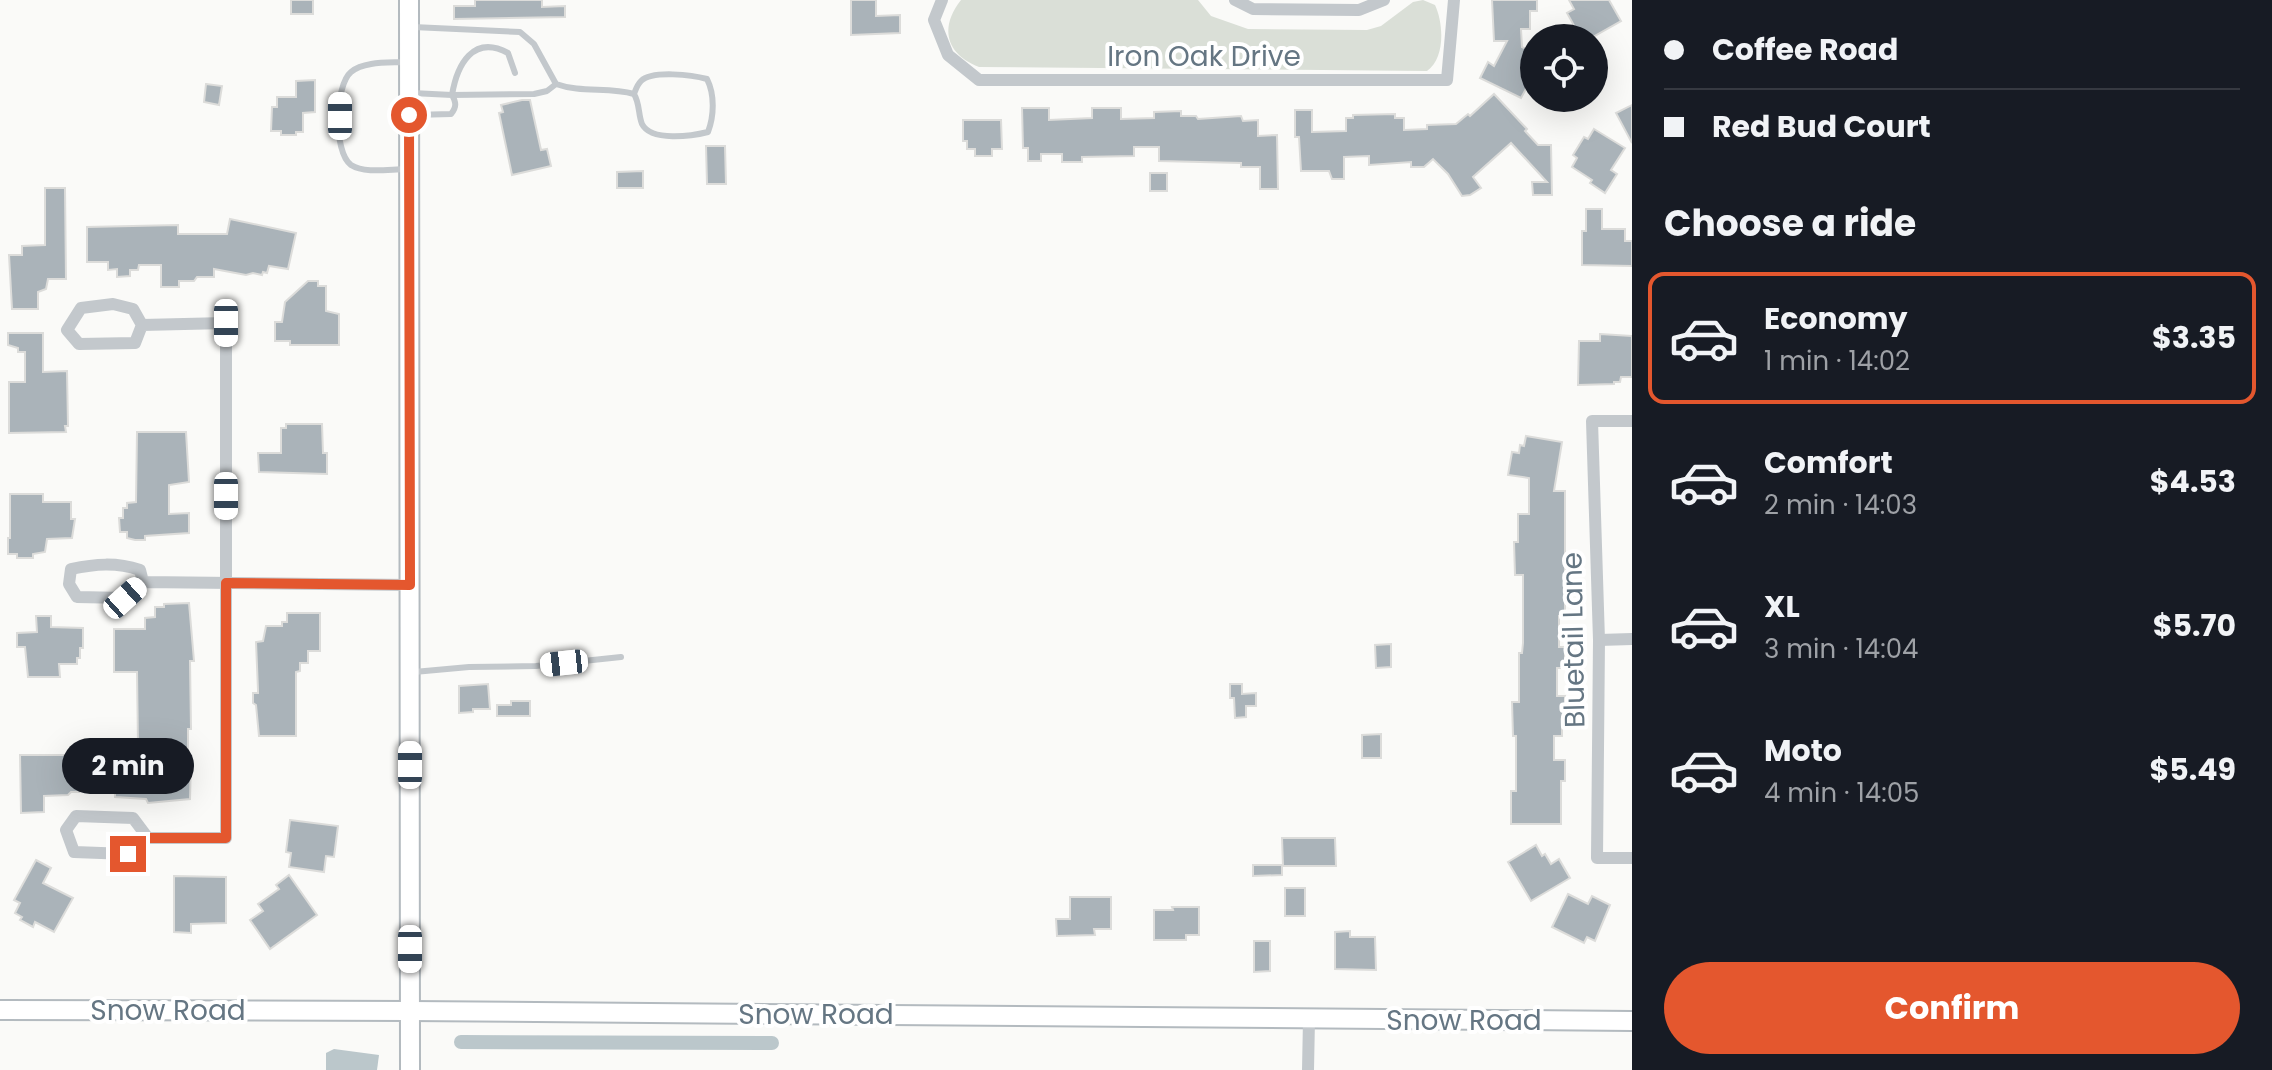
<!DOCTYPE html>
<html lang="en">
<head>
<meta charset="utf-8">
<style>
  :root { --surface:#171b24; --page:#242831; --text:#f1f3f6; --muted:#9ea1a6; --line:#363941; --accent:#e4572e }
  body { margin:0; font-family:Poppins,sans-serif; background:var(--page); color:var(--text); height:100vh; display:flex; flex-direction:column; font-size:30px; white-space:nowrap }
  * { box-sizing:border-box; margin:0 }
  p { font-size:26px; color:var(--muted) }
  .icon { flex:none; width:44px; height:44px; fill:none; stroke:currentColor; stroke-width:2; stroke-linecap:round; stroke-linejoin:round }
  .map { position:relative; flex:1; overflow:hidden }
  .details { display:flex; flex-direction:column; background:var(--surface); width:640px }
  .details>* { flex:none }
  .hud { display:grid; align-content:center; height:176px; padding:0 32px; background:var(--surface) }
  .buttons { position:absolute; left:1520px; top:24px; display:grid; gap:16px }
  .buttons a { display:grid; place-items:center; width:88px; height:88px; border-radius:50%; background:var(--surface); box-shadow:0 8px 32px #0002; font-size:40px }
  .end { position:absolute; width:36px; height:36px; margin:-18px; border:10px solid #e4572e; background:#fff; box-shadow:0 0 0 4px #fff }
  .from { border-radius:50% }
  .bubble { position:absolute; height:56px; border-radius:28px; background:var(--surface); box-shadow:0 8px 32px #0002; font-size:26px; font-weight:700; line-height:56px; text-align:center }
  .car { position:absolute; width:24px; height:48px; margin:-24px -12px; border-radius:10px; box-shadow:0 0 6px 2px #0007; background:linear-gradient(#fff 24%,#345 0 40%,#fff 0 76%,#345 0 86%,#fff 0) }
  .hud b { display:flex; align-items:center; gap:28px; height:76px; font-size:30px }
  .hud b+b { border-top:2px solid var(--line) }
  .hud i { width:20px; height:20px; background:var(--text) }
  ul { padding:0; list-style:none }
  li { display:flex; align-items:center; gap:24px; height:132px; margin:0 16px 12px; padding:0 16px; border:4px solid transparent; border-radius:16px }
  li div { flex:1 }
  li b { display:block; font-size:30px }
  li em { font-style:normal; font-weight:700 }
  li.active { border-color:var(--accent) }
  li>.icon { width:72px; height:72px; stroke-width:1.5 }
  h2 { padding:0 32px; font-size:36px; line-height:96px }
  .primary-button { display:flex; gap:16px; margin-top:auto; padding:16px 32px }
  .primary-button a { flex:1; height:92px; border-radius:48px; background:var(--accent); color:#fff; font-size:32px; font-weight:700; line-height:92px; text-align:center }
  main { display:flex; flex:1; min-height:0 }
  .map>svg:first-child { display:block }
  .green { fill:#dadfd7 }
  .water { fill:#bbc7cb }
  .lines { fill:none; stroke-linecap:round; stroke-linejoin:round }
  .canal { stroke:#bbc7cb; stroke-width:14 }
  .building { fill:#aab3b9; stroke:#dcdcda; stroke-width:2 }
  .secondary-casing { stroke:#b3babf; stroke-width:22 }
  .service { stroke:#c3c8cc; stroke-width:6 }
  .minor { stroke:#c3c8cc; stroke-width:12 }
  .secondary { stroke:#fff; stroke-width:18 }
  .route { stroke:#e4572e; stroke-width:10 }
  .labels { text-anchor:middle; stroke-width:8; stroke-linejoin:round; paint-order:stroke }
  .street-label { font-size:28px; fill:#657683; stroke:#fff }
</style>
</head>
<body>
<main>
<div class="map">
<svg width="1632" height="1070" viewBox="0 0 1632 1070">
  <rect width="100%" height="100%" fill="#fafaf8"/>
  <!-- green -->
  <path class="green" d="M961 0H1198L1211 16 1248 29 1367 30 1381 26 1413 2 1423 0 1435 5C1444 24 1445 59 1427 71L979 67C946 54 939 28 961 0Z"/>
  <!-- water -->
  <path class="water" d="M334 1049 379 1055 377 1070H326V1053Z"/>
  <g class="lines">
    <!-- canal -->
    <path class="canal" d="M461 1042 772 1043"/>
  </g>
  <!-- building -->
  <g class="building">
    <rect x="291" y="0" width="22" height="14"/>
    <path d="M475 0H542V7L565 6V17L454 19V6H475Z"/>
    <path d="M851 0H876V16L900 15V33L851 35Z"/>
    <path d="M1492 0H1537V11H1530V29H1521L1522 47 1534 53V74L1521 98 1480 78 1488 62 1494 66 1507 41H1494Z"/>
    <path d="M1569 0H1609L1621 21 1591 38H1581L1567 13 1574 9Z"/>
    <path d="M315 80V112L303 113V132H296V135H281V131H271L272 107H277V97H296V81Z"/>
    <path d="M206 84 222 86 219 105 204 102Z"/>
    <path d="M1494 94 1527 129 1525 131 1538 145H1551L1552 195H1533L1532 182H1547L1511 143 1473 177 1481 188 1470 195 1462 196 1448 174 1433 159 1424 167H1411V162L1369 165V156L1344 157V179H1332L1329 171H1301L1299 137H1295V110H1312V132L1346 131V118H1353V115L1395 114V118H1404V130L1427 129V125L1456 124 1468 114 1470 116Z"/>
    <path d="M522 100H530L541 150 547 149 551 166 512 175 499 113 503 112 501 105Z"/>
    <path d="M1632 105V143L1616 113Z"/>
    <path d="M1022 108H1049V120L1092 118V108H1121V119L1154 118V112L1181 111V116H1196L1198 119 1241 116 1243 121 1258 120V136L1277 135 1278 189H1260V167H1241V163L1159 161V147H1134V156L1082 157V162H1062V154H1041V161H1028V148H1023Z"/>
    <path d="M963 120H1001L1002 149H992V156H975V149H967V141H963Z"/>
    <path d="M1594 129 1625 148 1611 170 1617 174 1605 193 1590 183 1592 180 1572 167 1577 158 1573 155 1584 137 1588 139Z"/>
    <path d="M706 146H725L726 184H707Z"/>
    <path d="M643 171V188H617V172Z"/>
    <rect x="1150" y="173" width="17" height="18"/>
    <path d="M45 188H65L66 279H48L46 289 38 292V309H12L9 255H22V246L45 245Z"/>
    <path d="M1586 209H1602V229H1625V241H1632V266L1582 265V231H1586Z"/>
    <path d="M230 219 296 233 288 269 269 266 267 273 263 272 262 275 253 273 246 275 214 269V277H197L194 281H179V287H161V265H139L138 270H130V276L117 277V269L108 270V262H87V227L178 225V234H227Z"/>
    <path d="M308 281H318V286H326V311L339 314V345H290V341H275V322H282L285 302Z"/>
    <path d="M8 333H43V372L67 371 68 426H65L66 432 9 433V382H25V352H18V348L8 345Z"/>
    <path d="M1600 334 1632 336V377H1621L1620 382H1614V384L1578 385 1579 341H1600Z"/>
    <path d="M286 424H322L323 453H327V474L259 472 258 453H281V428H286Z"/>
    <path d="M137 432H186L189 482 169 485V514L189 513V533L145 536V540H135L127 538V532H120L119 518H123V508H127V503L136 502Z"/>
    <path d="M1526 436 1562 442 1554 491H1565V616H1559V647H1565V668H1557V696H1565V717H1562V736H1554V760H1565V781H1561V824H1511V791H1516V736H1513L1512 702H1519V653H1522L1523 643V575H1515L1514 542H1518V514H1529V478L1508 475 1512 452 1519 453 1520 445 1524 446Z"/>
    <path d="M10 494H43V502H71V519H75L72 538 47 539 45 552 33 554V558H17V554H8V538H10Z"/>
    <path d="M189 603 194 661H190L191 729H188V758L191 761 190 799 148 803 146 799 115 797 114 746H138L137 672H114V629H145V618L155 617V607H164V604Z"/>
    <path d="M287 613H320V651H308V663H300V671L296 672V736H259L256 705 253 703V693H258V690L256 642 263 641 266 626H282V622H287Z"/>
    <path d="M36 616H51V627L83 628V648H80V658H77V664H59L60 677H28L25 647H17V633L37 632Z"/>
    <path d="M1391 644V667L1376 668 1375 645Z"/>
    <path d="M488 684 490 709H473V712L459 713V686Z"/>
    <path d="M1230 684H1242V694L1256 693V706H1246V717L1235 718 1234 698H1230Z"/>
    <path d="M511 701H530V716H497V705H511Z"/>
    <path d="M1381 734V758H1362V735Z"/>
    <path d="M20 755H79V792H71L68 795 44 796V812L21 813Z"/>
    <path d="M290 820 338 826 334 857 326 856 324 872 289 867 291 853 286 852Z"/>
    <path d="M1282 838H1335L1336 866H1283Z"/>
    <path d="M1536 845 1542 856 1545 854 1551 864 1559 859 1570 878 1531 901 1508 862Z"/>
    <path d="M36 860 51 868 43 883 73 898 54 932 35 922 33 927 20 920 22 917 15 913 20 903 14 900Z"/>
    <path d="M1253 865H1282V875L1253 876Z"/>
    <path d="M289 875 317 915 270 949 250 920 263 911 258 904 279 889 276 885Z"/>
    <path d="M174 876 226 877V923L191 924V933L174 932Z"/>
    <rect x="1285" y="888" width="20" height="28"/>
    <path d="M1568 894 1588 904 1592 896 1610 905 1595 941 1587 937 1584 943 1552 927Z"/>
    <path d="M1070 897H1111V929H1094L1095 935 1057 936 1056 919H1070Z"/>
    <path d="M1172 907H1199V935H1186V940H1154V910H1173Z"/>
    <path d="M1350 931V937H1375L1376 970 1335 969V932Z"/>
    <path d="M1254 941H1270V971L1254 972Z"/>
  </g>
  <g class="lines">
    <!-- secondary casing -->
    <g class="secondary-casing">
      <g id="secondary">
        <path d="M409 0 410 1070"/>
        <path d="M0 1010 410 1011 1632 1021"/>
      </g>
    </g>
    <!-- service -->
    <g class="service">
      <path d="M413 27 520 32 534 44 556 84C581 93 608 87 634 94 640 104 638 114 642 124 651 142 692 136 708 132 714 116 715 95 707 79 693 75 652 70 641 81 637 85 636 89 634 94"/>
      <path d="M405 62C389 63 364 61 351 72 335 85 333 152 351 165 365 174 390 169 406 169"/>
      <path d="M515 73 508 53C473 34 457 65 452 95L534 94 547 91 556 84"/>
      <path d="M412 93 452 95C456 102 457 107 451 114L413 115"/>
      <path d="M414 672 469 667 536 666 621 657"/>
    </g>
    <!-- minor -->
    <g class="minor">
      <path d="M942 0 934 20 948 55 979 80H1447L1454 0"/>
      <path d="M1235 0 1253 9 1359 10 1384 0"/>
      <path d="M142 325 133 309 113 304 81 308 67 330 79 344 135 343 142 325 226 323V838H148L128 854 74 852 66 830 76 816 133 818 148 838"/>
      <path d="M1632 421H1592L1599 640 1597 858H1632"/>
      <path d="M143 582 140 570C116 562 95 564 71 569L69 584 77 597 125 598 143 582 410 585"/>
      <path d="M1599 640 1632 639"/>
      <path d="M1308 1070 1309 1019"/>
    </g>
    <!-- secondary -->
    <use href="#secondary" class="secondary"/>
  </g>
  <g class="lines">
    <!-- route -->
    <path class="route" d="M128 854 148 838H226V583L410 585 409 115"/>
  </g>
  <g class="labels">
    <!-- street labels -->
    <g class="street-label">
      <text x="1204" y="66">Iron Oak Drive</text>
      <text transform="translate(1573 640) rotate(-91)" y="10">Bluetail Lane</text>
      <text x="168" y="1020">Snow Road</text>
      <text x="816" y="1024">Snow Road</text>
      <text x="1464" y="1030">Snow Road</text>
    </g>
  </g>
</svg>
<div class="buttons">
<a><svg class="icon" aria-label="locate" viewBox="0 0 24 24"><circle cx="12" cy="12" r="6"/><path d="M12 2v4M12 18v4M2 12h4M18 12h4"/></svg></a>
</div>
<i class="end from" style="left:409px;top:115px"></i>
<i class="end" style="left:128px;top:854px"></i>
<div class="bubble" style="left:62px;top:738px;width:132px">2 min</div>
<i class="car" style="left:340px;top:116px;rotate:0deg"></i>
<i class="car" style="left:226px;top:323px;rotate:180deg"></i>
<i class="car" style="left:226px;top:496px;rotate:180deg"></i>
<i class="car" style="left:125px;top:598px;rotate:48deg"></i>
<i class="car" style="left:564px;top:663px;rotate:264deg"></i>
<i class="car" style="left:410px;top:765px;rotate:0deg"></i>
<i class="car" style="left:410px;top:949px;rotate:180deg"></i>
</div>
<section class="details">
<div class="hud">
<b><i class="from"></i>Coffee Road</b>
<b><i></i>Red Bud Court</b>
</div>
<h2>Choose a ride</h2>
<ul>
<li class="active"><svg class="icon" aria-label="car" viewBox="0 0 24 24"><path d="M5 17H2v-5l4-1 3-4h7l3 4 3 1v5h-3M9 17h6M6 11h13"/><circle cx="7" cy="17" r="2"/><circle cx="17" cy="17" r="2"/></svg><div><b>Economy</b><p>1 min · 14:02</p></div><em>$3.35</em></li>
<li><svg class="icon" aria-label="car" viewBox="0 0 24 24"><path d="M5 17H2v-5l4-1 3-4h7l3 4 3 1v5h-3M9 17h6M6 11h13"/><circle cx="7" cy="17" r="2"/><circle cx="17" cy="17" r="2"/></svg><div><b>Comfort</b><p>2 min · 14:03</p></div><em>$4.53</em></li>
<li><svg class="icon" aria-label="car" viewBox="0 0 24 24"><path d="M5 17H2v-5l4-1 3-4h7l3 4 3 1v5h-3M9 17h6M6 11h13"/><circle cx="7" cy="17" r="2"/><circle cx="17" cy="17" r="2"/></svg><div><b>XL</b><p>3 min · 14:04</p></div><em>$5.70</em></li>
<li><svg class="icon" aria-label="car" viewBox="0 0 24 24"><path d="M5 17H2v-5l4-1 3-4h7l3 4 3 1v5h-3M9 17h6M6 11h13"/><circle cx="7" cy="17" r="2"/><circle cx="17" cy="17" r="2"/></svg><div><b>Moto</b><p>4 min · 14:05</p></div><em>$5.49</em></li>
</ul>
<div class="primary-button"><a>Confirm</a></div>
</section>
</main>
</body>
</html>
